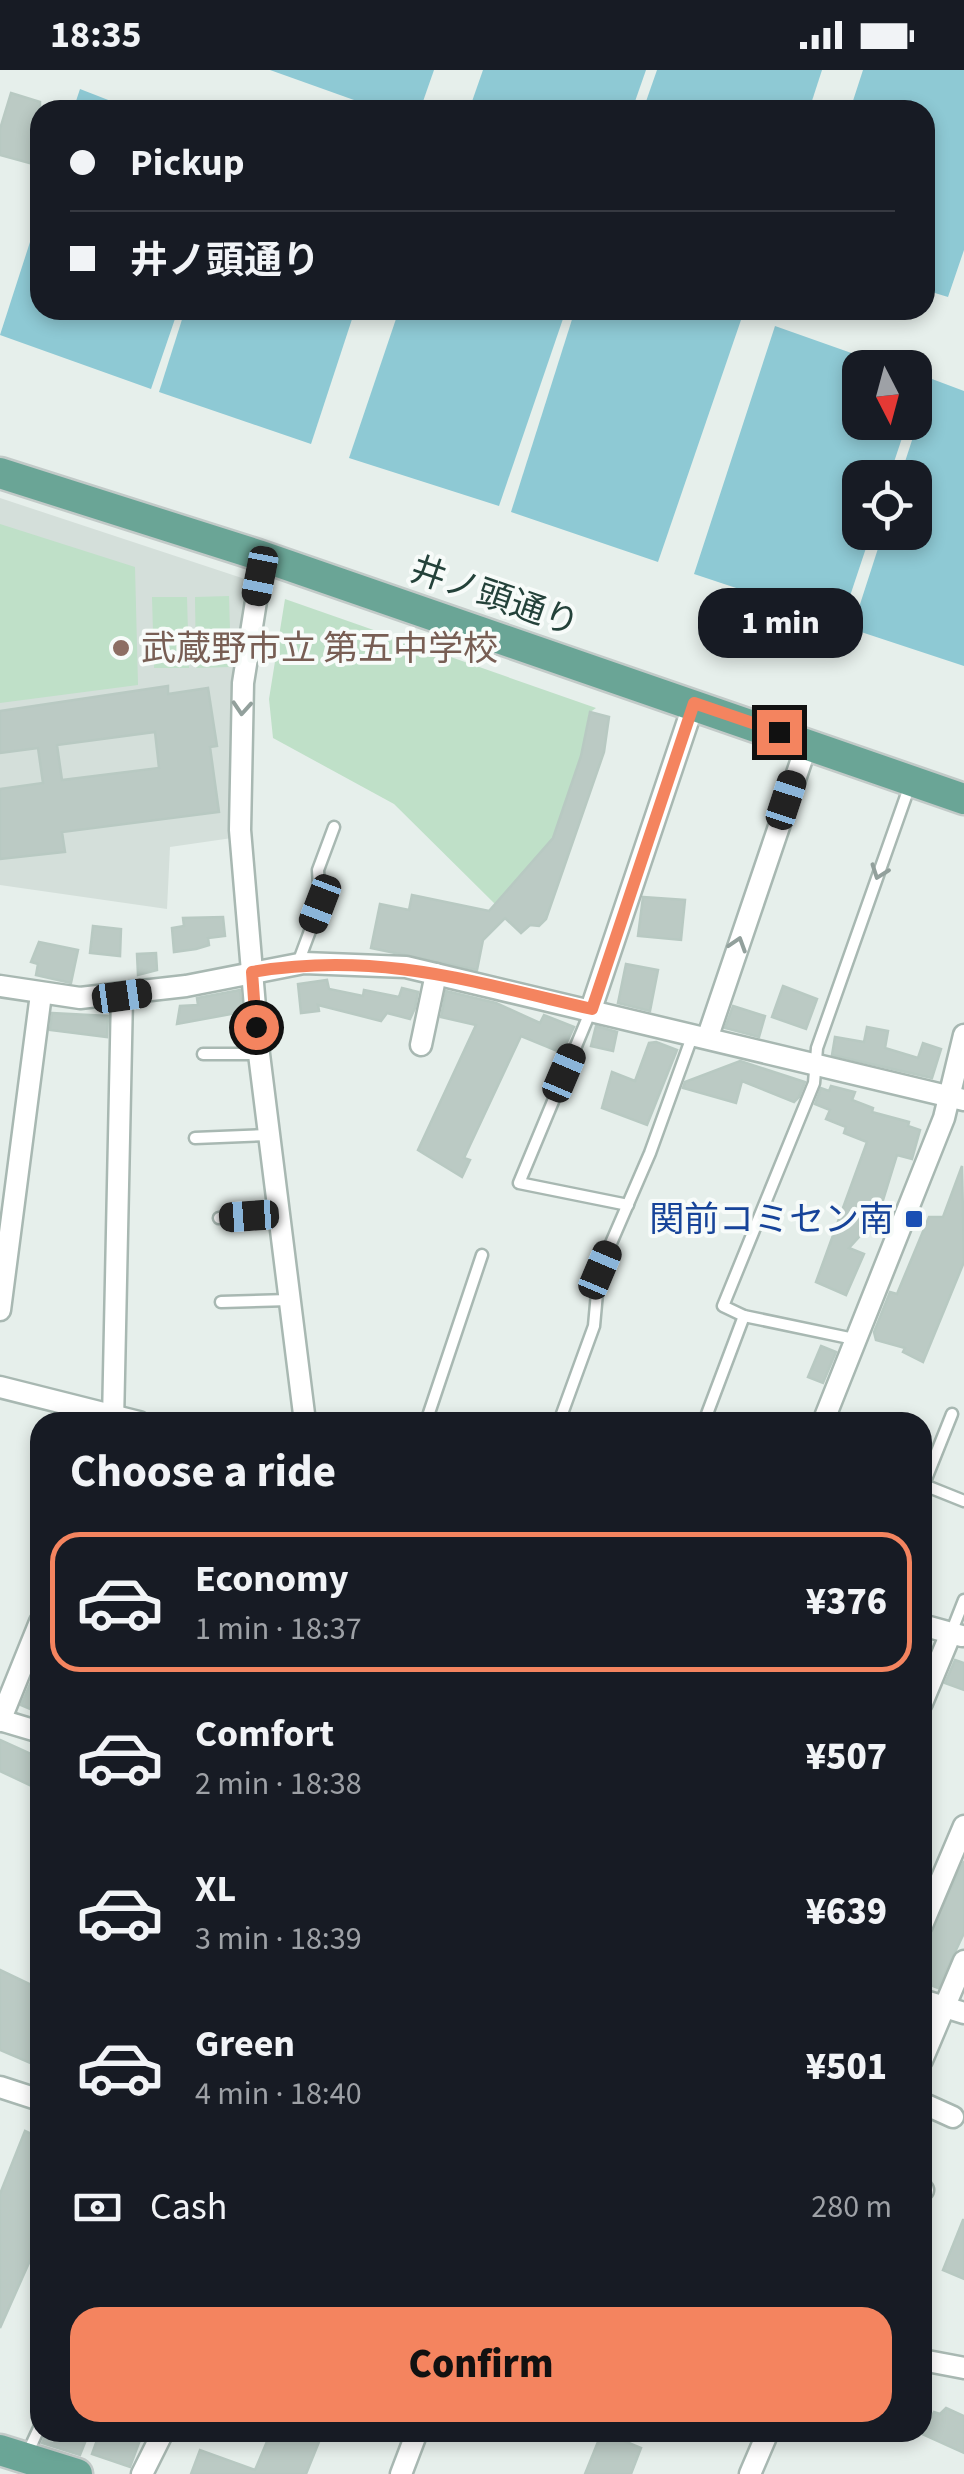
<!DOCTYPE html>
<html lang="en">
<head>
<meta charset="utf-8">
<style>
  :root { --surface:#171b24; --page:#20242c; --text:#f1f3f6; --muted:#9ea1a6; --line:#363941; --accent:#f4845f }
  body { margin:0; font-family:"Source Sans 3","Noto Sans JP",sans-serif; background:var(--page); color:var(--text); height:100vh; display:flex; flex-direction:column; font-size:38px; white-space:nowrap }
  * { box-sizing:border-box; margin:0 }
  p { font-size:32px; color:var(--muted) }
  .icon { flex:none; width:55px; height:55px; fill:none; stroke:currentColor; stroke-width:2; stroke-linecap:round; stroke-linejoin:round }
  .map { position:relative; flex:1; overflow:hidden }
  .panel { position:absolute; left:30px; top:1342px; width:902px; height:1030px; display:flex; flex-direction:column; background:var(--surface); border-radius:30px; box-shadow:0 5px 15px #0003 }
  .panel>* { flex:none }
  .top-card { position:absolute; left:30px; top:30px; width:905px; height:220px; border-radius:30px; box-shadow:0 5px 15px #0003; display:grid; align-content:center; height:220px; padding:0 40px; background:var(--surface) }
  .needle { width:65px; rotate:174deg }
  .buttons { position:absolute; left:842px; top:280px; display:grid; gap:20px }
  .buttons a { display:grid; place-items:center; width:90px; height:90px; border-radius:20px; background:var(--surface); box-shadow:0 5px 15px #0003; font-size:50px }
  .end { position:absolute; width:45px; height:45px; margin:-22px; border:12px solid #f4845f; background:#111; box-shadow:0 0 0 5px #111 }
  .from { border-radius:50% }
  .bubble { position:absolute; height:70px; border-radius:30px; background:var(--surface); box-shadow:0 5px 15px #0003; font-size:32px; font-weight:800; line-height:70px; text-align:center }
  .car { position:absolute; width:30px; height:60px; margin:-30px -15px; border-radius:12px; box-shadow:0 0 8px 2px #0007; background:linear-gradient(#222 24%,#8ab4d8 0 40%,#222 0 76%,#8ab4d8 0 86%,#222 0) }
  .top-card b { display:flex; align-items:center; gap:35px; height:95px; font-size:38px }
  .top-card b+b { border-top:2px solid var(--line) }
  .top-card i { width:25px; height:25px; background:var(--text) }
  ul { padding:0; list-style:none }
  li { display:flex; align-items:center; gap:30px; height:140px; margin:0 20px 15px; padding:0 20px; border:5px solid transparent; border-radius:30px }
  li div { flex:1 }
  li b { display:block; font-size:38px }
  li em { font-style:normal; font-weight:800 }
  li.current { border-color:var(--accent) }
  li>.icon { width:90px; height:90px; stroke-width:1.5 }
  h2 { padding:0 40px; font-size:45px; line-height:120px }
  .pay { display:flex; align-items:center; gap:25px; height:110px; padding:0 40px; font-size:38px }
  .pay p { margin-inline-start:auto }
  .button { display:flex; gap:20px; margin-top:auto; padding:20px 40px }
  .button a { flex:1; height:115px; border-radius:30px; background:var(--accent); color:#111; font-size:40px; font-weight:800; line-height:115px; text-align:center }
  .status { display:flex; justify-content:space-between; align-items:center; height:70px; padding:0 50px; background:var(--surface); direction:ltr }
  .status svg { height:28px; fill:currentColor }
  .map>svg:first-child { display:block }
  .built { fill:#d4dfda }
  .green { fill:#bfe0c8 }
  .water { fill:#8ec9d4 }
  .building { fill:#bbcac4; stroke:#b8c9c2; stroke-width:2.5; fill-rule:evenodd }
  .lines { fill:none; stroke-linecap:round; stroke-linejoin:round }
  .service-casing { stroke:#a8b8b2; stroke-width:15 }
  .minor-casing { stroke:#a8b8b2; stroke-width:25 }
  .primary-casing { stroke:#c2cac8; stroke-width:35 }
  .service { stroke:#fff; stroke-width:10 }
  .minor { stroke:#fff; stroke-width:20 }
  .primary { stroke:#6aa596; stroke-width:30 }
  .oneway { stroke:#92a09c }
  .route { stroke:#f4845f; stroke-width:12 }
  .education-dot { fill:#8d6e63; stroke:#f7fbf9; stroke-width:4 }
  .transit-dot { fill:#1a4fb4; stroke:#f7fbf9; stroke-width:4 }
  .labels { text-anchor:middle; stroke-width:8; stroke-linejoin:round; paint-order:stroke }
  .street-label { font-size:35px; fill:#24423a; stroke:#f7fbf9 }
  .education-label { font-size:35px; fill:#785e54; stroke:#f7fbf9; text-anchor:start }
  .transit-label { font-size:35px; fill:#164399; stroke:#f7fbf9; text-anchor:end }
</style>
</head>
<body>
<div class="status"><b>18:35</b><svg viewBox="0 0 49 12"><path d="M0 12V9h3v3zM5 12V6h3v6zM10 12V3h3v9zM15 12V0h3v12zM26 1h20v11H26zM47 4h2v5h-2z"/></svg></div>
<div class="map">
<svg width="964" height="2404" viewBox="0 0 964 2404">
  <rect width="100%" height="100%" fill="#e6efeb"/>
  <!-- built -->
  <path class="built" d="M0 428 251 511 232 768 170 777 167 839 0 815Z"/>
  <!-- green -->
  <g class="green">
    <path d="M0 454 135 497 138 615 0 633Z"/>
    <path d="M229 526 231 597 196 598 195 527Z"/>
    <path d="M152 527H187L189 598H154Z"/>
    <path d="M285 529 596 638 589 643 581 686 553 768 495 834 394 734 273 668 269 629Z"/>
  </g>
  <!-- water -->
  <g class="water">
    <path d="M270 0H434L420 40H382Z"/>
    <path d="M483 0H646L632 40H469Z"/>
    <path d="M657 0H822L809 40H643Z"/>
    <path d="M863 0H964V180L948 227 925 220V40H850Z"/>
    <path d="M80 19 134 40H73Z"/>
    <path d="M40 141V240H178L151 319 0 265Z"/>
    <path d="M185 240H355L311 374 159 322Z"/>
    <path d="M399 240H566L499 436 349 388Z"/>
    <path d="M575 240H721L742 247 658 492 511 442Z"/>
    <path d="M775 256 891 297 860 298V352L907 353 889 407 860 408V462L871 463 841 553 694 504Z"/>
    <path d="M932 309 964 321V596L852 559 883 463 915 462V408L900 407Z"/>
  </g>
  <!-- building -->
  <g class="building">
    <path d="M11 23 40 32V69L33 94 0 85V59Z"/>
    <path d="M168 616V624L208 618 217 676 210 677 219 742 62 762 65 782 0 789V719L43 713 38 678 0 683V641ZM155 662 159 698 62 710 57 675Z"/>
    <path d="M590 642 609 647 604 682 546 849 539 856 530 855 521 863 505 848 483 870 477 900 371 878 380 834 409 840 412 825 489 841 553 768 581 686Z"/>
    <path d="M643 827 685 830 681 870 638 866Z"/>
    <path d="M223 847 225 866 208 868 209 875 196 879 174 882 172 858 184 856 183 848Z"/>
    <path d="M93 856 121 859 120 886 90 883Z"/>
    <path d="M39 872 78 880 71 913 36 905 38 894 31 892Z"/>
    <path d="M156 883 157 900 138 905 137 884Z"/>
    <path d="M626 894 658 900 650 941 618 933Z"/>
    <path d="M327 910 329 919 363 926 364 920 399 927 402 918 418 922 415 938 410 949 387 943 381 951 318 935 319 941 301 943 298 914Z"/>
    <path d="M783 916 817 929 806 959 772 947Z"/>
    <path d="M240 920 242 942 177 954 180 936 198 935 197 928Z"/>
    <path d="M446 921 496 933 540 953 544 945 574 957 562 983 521 966 464 1088 470 1090 462 1107 418 1080 476 955 441 947Z"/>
    <path d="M733 936 765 946 759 967 725 958Z"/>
    <path d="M52 943 108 946 107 967 50 960Z"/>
    <path d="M596 956 617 962 613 981 591 976Z"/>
    <path d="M867 957 888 961 885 978 918 988 923 973 941 979 932 1008 832 985 835 967 864 972Z"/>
    <path d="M656 972 677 980 647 1055 602 1038 612 1002 635 1011 649 973Z"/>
    <path d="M740 991 805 1012 799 1027 794 1032 742 1011 736 1033 683 1018 685 1012Z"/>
    <path d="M831 1016 855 1022 852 1030 873 1038 872 1042 909 1052 908 1056 920 1060 912 1089 897 1085 875 1156 870 1155 849 1178 864 1184 846 1225 816 1212 867 1072 844 1063 846 1057 826 1049 830 1040 815 1034 821 1018 829 1021Z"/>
    <path d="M962 1096 964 1192 923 1292 903 1282 905 1278 876 1270 874 1262 890 1222 897 1224 929 1147H943Z"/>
    <path d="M821 1276 836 1282 823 1313 808 1307Z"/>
    <path d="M955 1590 964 1593V1620L945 1613Z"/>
    <path d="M31 1612 40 1616V1643L21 1635Z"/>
    <path d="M0 1670 40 1688V1720L0 1701Z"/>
    <path d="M964 1791V1863L938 1918 922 1912V1880Z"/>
    <path d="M0 1900 40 1919V1997L0 1980Z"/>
    <path d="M25 2061 40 2068V2168L0 2258V2124Z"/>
    <path d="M963 2150H964V2209L943 2200Z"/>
    <path d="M946 2338 964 2346V2383L922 2364 934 2342 940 2344Z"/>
    <path d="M47 2362H66L86 2370 80 2385 42 2373Z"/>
    <path d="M100 2362H143L130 2397 92 2384Z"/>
    <path d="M271 2362H323L306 2404H191L200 2380 255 2400Z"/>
    <path d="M602 2362 641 2378 631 2404H585Z"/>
  </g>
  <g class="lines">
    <!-- service casing -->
    <g class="service-casing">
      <g id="service">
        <path d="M298 893 320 834 318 800 334 757"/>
        <path d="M591 940 519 1113 628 1135"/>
        <path d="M203 984H259"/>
        <path d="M195 1068 269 1065"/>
        <path d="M219 1148 279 1144"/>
        <path d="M221 1232 289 1230"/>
        <path d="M854 1269 744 1246 723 1236 814 1013 817 978 911 712"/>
        <path d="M426 1352 482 1185"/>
        <path d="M559 1352 594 1256 599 1201 650 1083 693 964"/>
        <path d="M704 1352 744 1246"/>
        <path d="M924 1415 964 1431"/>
        <path d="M922 1419 952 1344"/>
        <path d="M951 1563 964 1530"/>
        <path d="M28 2382 40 2356"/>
      </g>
    </g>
    <!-- minor casing -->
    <g class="minor-casing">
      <g id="minor">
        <path d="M258 485 260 506 243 613 240 760 259 984 305 1352"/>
        <path d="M0 916 80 928 186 916 304 893 406 897 964 1030"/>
        <path d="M591 939 694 633"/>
        <path d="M708 966 808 671"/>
        <path d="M421 975 436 904"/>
        <path d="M0 1240 41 924"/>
        <path d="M0 1317 139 1352"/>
        <path d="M113 1352 122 926"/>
        <path d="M823 1352 944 1048 964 965"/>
        <path d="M922 1555 962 1566"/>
        <path d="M922 1633 951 1563"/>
        <path d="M0 1650 40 1662"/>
        <path d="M0 1651 40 1552"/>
        <path d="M922 1855 964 1756"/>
        <path d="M922 1930 964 1943"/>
        <path d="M922 1990 964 1891"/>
        <path d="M0 2017 40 2030"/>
        <path d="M922 2033 953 2047"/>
        <path d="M922 2120H923"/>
        <path d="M922 2290 964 2298"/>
        <path d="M142 2404 163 2362"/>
        <path d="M401 2404 417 2362"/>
        <path d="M750 2404 768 2362"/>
      </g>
    </g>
    <!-- primary casing -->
    <g class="primary-casing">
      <g id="primary">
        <path d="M0 403 258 485 964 729"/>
        <path d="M0 2380 77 2404"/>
      </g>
    </g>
    <!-- service -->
    <use href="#service" class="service"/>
    <!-- minor -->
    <use href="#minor" class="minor"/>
    <!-- primary -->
    <use href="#primary" class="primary"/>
  </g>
  <!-- one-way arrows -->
  <defs><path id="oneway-chevron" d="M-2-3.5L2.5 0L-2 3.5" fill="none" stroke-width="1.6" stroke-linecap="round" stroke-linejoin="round" transform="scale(2.5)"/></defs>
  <g class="oneway">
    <use href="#oneway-chevron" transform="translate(242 638) rotate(94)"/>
    <use href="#oneway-chevron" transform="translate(879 802) rotate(110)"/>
    <use href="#oneway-chevron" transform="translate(738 874) rotate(-72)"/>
  </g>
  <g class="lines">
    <!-- route -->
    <path class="route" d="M256 957 252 902C376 881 471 911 592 939L694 633 779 662"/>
  </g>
  <!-- markers -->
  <circle class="education-dot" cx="121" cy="578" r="10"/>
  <rect class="transit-dot" x="904" y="1139" width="20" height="20" rx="5"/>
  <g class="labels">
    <!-- street labels -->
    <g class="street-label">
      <text transform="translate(495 526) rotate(19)" y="12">井ノ頭通り</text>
    </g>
    <!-- education labels -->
    <g class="education-label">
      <text x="141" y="590">武蔵野市立 第五中学校</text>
    </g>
    <!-- transit labels -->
    <g class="transit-label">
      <text x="894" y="1161">関前コミセン南</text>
    </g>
  </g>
</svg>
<div class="buttons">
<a><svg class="needle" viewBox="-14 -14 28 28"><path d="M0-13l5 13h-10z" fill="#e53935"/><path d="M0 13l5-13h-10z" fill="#9ea1a6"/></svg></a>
<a><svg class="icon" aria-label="locate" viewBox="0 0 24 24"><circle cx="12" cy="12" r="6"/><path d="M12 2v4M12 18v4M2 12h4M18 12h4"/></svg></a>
</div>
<i class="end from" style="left:256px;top:957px"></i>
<i class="end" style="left:779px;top:662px"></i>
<div class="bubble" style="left:698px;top:518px;width:165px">1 min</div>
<i class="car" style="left:260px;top:506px;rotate:191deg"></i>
<i class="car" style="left:786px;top:730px;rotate:18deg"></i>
<i class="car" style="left:320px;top:834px;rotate:201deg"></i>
<i class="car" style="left:122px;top:926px;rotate:82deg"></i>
<i class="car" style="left:564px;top:1003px;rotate:23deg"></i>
<i class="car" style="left:249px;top:1146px;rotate:266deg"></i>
<i class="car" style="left:600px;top:1200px;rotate:23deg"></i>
<div class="top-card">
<b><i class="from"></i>Pickup</b>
<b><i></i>井ノ頭通り</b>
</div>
<section class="panel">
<h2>Choose a ride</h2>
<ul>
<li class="current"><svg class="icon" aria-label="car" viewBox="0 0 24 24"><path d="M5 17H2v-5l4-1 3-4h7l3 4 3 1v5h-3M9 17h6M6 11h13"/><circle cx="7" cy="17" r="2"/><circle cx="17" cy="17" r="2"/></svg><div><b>Economy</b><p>1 min · 18:37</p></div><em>¥376</em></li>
<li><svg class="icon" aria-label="car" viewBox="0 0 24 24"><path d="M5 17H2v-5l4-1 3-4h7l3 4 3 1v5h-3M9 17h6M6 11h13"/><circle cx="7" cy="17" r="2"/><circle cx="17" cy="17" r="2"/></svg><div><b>Comfort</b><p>2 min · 18:38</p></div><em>¥507</em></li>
<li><svg class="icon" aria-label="car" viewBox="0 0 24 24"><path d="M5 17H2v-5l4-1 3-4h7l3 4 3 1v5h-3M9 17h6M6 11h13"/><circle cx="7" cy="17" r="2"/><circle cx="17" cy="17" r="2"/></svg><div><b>XL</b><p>3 min · 18:39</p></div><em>¥639</em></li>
<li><svg class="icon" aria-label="car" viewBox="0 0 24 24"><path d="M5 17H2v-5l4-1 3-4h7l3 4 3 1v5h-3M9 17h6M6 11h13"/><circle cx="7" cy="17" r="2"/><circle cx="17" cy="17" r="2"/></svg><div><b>Green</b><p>4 min · 18:40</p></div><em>¥501</em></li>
</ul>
<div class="pay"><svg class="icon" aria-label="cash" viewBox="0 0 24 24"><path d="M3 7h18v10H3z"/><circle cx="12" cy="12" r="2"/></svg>Cash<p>280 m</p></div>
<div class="button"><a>Confirm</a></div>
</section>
</div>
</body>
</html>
